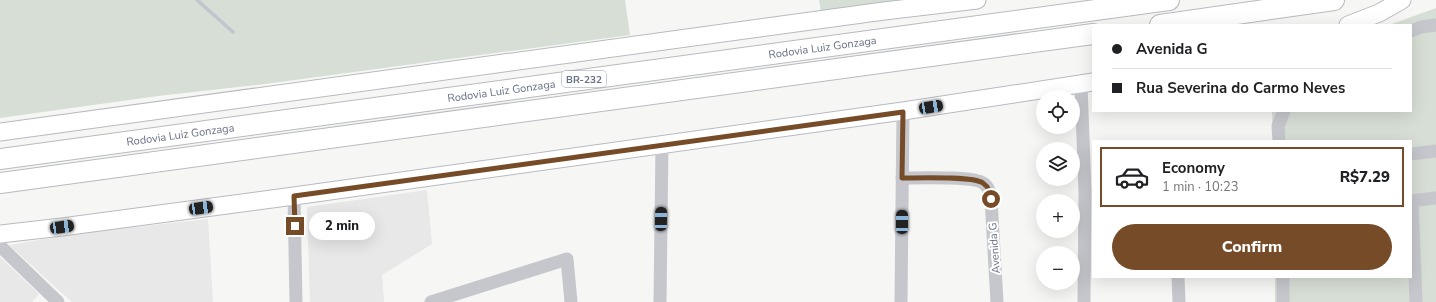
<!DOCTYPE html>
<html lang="en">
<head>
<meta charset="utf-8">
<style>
  :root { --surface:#fff; --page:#f6f6f6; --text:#202124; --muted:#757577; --line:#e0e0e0; --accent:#764b27 }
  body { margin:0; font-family:"Nunito Sans",sans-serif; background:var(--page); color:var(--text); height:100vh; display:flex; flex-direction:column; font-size:15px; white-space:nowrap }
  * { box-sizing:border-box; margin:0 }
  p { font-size:13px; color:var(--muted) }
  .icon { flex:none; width:22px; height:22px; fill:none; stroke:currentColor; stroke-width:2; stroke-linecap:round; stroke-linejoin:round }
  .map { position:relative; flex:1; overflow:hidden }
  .side { position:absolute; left:1092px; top:140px; width:320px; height:138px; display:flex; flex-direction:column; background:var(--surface); border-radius:0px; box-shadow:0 4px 16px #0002 }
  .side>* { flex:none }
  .top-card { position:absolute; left:1092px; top:24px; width:320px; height:88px; border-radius:0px; box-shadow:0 4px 16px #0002; display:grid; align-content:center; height:88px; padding:0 20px; background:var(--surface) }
  .controls { position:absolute; left:1036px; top:90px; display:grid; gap:8px }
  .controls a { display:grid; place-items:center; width:44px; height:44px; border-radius:50%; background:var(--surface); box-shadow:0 4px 16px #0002; font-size:20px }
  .end { position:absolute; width:18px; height:18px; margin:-9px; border:5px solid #764b27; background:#fff; box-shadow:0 0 0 2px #fff }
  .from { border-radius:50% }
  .bubble { position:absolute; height:28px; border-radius:14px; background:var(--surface); box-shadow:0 4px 16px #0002; font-size:13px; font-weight:800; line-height:28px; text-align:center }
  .car { position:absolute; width:12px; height:24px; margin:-12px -6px; border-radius:5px; box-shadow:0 0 3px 1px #0007; background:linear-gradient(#222 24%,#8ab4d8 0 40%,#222 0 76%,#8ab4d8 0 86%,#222 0) }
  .top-card b { display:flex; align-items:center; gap:14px; height:38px; font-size:15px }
  .top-card b+b { border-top:1px solid var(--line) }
  .top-card i { width:10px; height:10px; background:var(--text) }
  ul { padding:7px 0 0; list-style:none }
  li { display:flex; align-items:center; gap:12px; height:60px; margin:0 8px 6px; padding:0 12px; border:2px solid var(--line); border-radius:0px }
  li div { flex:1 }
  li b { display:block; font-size:15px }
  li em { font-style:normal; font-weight:800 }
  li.current { border-color:var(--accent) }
  li>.icon { width:36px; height:36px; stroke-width:1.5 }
  .action { display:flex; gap:8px; margin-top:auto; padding:8px 20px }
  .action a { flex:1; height:46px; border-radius:24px; background:var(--accent); color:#fff; font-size:16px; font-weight:800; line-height:46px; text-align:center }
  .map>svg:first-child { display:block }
  .built { fill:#e7e8e7 }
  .green { fill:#d7ded5 }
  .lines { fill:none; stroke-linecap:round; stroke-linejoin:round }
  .stream { stroke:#bfc6cd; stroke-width:3.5 }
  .major-casing { stroke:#b8bac0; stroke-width:19 }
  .highway-casing { stroke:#b8babe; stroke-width:22 }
  .minor { stroke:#c5c7cc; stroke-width:13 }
  .major { stroke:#fff; stroke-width:17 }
  .highway { stroke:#fff; stroke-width:20 }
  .route { stroke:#764b27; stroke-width:5 }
  .labels { text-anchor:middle; stroke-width:4; stroke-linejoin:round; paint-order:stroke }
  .shield { fill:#fff; stroke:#959baa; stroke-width:1 }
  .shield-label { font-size:10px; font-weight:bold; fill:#677085 }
  .street-label { font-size:11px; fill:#677085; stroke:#fff }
</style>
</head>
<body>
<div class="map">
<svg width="1436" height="302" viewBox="0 0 1436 302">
  <rect width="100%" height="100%" fill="#f6f7f4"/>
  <!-- built -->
  <g class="built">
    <path d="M427 190 432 244 382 275 384 302H310L307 207Z"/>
    <path d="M208 219 213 302H72L9 245 81 233Z"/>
    <path d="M0 257 39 294 32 302H0Z"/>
  </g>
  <!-- green -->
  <g class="green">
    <path d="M0 0H625L630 35 265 84 158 96 0 118Z"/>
    <path d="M819 0H912L821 12Z"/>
    <path d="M1436 8V302H1275V277H1411V141H1273L1272 111H1411V25H1389Z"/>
  </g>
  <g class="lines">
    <!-- stream -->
    <path class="stream" d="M197 0 233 32"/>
    <!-- major casing -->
    <g class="major-casing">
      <g id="major">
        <path d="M1348 25 1379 13 1402 0"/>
        <path d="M0 132 884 11 977 0"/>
        <path d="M0 234 62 227 294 196 903 111 1093 82"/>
      </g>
    </g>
    <!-- highway casing -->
    <g class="highway-casing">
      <g id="highway">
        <path d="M1160 25 1334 0"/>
        <path id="s1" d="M0 159 1169 0"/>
        <path d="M0 183 1093 34"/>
      </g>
    </g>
    <!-- minor -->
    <g class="minor">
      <path d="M1411 31 1421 27 1436 25"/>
      <path d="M1081 84 1085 192 1084 302"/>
      <path d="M1279 141 1278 126 1284 111"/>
      <path d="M1411 154 1436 151"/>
      <path d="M902 178C917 178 973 176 983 183 989 187 990 193 991 199L997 302"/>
      <path d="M294 196 296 302"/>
      <path d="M1411 201 1436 198"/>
      <path d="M1412 201 1416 302"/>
      <path d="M0 246 58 302"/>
      <path d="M1178 277 1179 302"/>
      <path d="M1283 277V302"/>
      <path d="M431 302 567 259 571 302"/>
      <path d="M660 302 662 144"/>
      <path d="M901 302 903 111"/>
    </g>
    <!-- major -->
    <use href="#major" class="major"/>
    <!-- highway -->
    <use href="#highway" class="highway"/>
  </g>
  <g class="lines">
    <!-- route -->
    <path class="route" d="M295 226 294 196 903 112 902 178C918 178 973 176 983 183 989 187 990 193 991 199"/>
  </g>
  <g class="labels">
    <!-- shield labels -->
    <rect class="shield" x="562" y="71" width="44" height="16" rx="3"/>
    <g class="shield-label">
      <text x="584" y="83">BR-232</text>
    </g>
    <!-- street labels -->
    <g class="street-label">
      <text dy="4" stroke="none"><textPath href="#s1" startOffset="830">Rodovia Luiz Gonzaga</textPath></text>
      <text dy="4" stroke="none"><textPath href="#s1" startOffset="506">Rodovia Luiz Gonzaga</textPath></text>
      <text dy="4" stroke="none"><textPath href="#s1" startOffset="182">Rodovia Luiz Gonzaga</textPath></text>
      <text transform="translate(994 248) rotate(-94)" y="4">Avenida G</text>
    </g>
  </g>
</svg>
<div class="controls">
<a><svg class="icon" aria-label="locate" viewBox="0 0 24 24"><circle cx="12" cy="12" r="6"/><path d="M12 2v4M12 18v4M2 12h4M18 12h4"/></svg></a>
<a><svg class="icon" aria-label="layers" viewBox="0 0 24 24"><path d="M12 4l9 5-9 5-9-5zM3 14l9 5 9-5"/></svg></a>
<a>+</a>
<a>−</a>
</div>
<i class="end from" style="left:991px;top:199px"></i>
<i class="end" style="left:295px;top:226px"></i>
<div class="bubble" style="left:309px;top:212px;width:66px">2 min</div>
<i class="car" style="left:931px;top:107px;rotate:81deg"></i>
<i class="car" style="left:201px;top:208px;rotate:82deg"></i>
<i class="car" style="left:661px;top:219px;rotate:1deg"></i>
<i class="car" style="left:902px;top:222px;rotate:0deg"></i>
<i class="car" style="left:62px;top:227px;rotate:82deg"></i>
<div class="top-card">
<b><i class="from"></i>Avenida G</b>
<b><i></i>Rua Severina do Carmo Neves</b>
</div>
<section class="side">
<ul>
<li class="current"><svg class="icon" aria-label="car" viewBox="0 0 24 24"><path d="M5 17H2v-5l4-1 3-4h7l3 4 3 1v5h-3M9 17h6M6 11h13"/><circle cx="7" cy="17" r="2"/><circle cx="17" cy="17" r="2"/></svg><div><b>Economy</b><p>1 min · 10:23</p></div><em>R$7.29</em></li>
</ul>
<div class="action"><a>Confirm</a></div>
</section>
</div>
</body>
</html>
